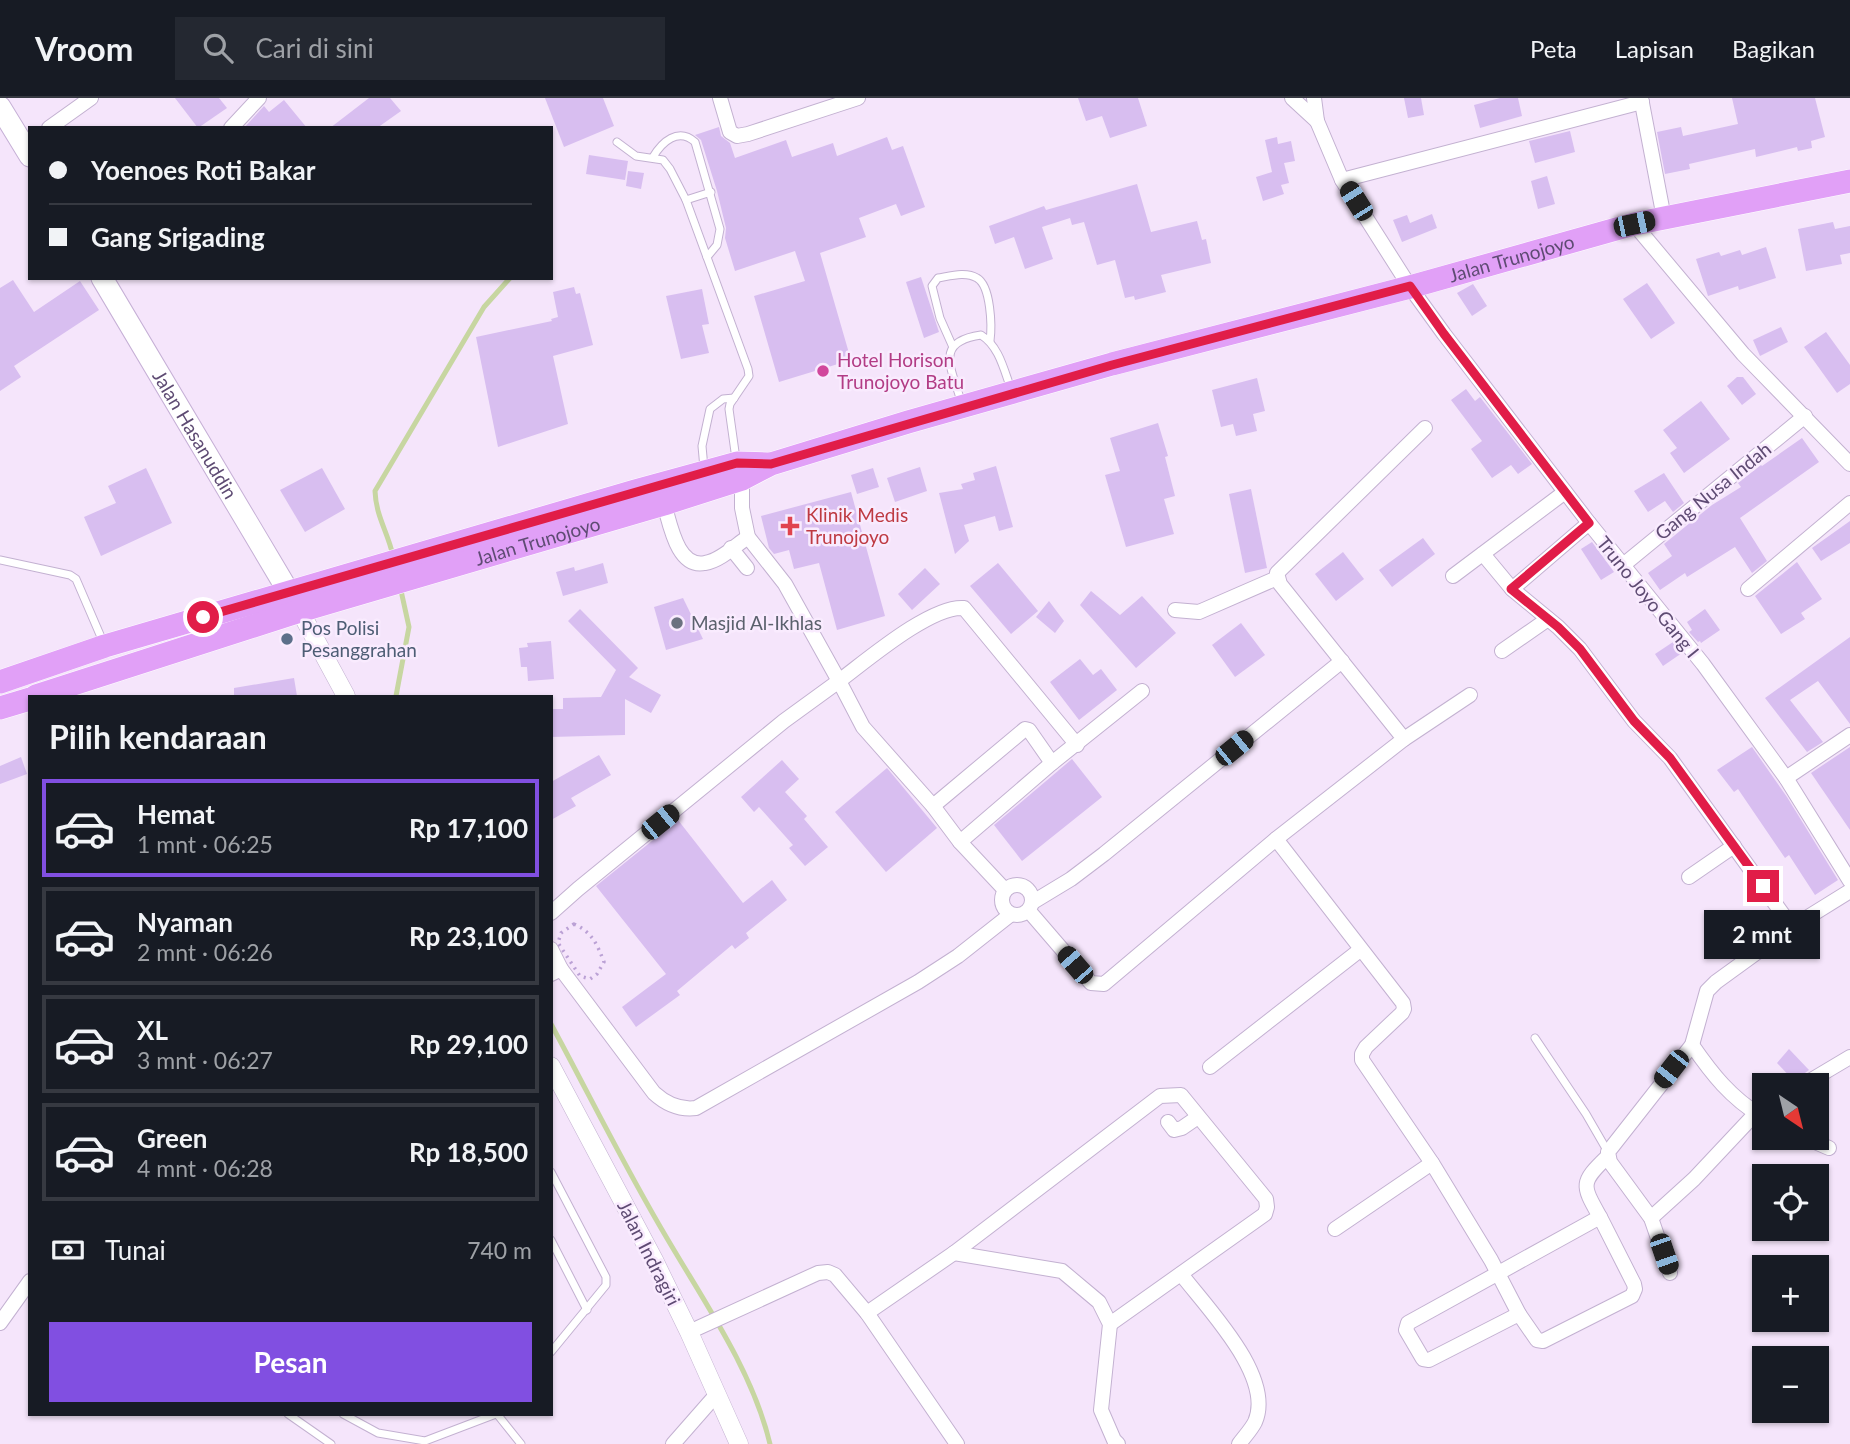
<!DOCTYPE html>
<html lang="id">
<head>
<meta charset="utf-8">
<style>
  :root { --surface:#171b24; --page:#242831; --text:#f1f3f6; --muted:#9ea1a6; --line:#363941; --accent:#814fe1 }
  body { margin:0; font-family:Lato,sans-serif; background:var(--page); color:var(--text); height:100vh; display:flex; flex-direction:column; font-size:26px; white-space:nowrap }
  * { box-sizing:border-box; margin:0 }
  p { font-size:23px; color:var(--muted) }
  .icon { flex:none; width:38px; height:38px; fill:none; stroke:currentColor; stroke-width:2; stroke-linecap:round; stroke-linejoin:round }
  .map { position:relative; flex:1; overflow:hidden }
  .panel { position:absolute; left:28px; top:597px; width:525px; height:721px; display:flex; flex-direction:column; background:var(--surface); border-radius:0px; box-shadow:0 2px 5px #0004 }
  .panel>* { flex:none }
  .guide { position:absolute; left:28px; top:28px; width:525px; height:154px; border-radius:0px; box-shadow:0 2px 5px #0004; display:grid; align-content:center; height:154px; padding:0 21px; background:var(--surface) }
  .needle { width:46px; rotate:145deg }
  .tools { position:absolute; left:1752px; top:975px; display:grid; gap:14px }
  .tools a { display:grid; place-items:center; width:77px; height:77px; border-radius:0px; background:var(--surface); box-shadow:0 2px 5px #0004; font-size:35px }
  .end { position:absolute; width:32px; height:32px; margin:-16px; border:9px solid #e11d48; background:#fff; box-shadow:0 0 0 4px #fff }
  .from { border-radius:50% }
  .bubble { position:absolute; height:49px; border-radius:0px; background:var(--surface); box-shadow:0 2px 5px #0004; font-size:23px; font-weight:700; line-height:49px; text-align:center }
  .car { position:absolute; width:21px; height:42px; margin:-21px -10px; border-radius:9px; box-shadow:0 0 5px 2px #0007; background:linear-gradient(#222 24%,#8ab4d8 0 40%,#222 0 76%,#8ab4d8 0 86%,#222 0) }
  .guide b { display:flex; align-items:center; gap:24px; height:66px; font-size:26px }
  .guide b+b { border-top:2px solid var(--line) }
  .guide i { width:18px; height:18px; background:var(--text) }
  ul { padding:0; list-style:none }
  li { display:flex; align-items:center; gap:21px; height:98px; margin:0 14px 10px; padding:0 7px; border:4px solid var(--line); border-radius:0px }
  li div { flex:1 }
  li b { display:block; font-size:26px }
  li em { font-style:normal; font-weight:700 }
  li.on { border-color:var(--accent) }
  li>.icon { width:63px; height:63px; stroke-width:1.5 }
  h2 { padding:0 21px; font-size:32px; line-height:84px }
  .pay { display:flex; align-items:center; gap:18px; height:77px; padding:0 21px; font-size:26px }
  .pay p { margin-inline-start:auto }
  .cta { display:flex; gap:14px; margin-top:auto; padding:14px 21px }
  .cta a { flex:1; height:80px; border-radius:0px; background:var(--accent); color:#fff; font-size:28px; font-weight:700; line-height:80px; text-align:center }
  header { display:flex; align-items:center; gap:42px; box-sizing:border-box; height:98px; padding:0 35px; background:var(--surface); border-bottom:2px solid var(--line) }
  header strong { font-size:33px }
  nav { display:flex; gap:38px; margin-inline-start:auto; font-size:24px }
  .search { width:490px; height:63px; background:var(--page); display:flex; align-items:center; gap:18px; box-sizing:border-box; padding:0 24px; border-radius:0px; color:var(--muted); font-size:26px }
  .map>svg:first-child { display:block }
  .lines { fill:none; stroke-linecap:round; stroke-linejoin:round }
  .stream { stroke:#c7d6a1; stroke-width:5 }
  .building { fill:#d8bef0 }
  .service-casing { stroke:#c3b1d1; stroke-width:9 }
  .minor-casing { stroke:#c3b1d1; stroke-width:16 }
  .tertiary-casing { stroke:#c3b1d1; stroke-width:19 }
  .secondary-casing { stroke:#c6b0d6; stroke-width:23 }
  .primary-casing { stroke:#fff; stroke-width:24 }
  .path { stroke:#bba1d5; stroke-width:3.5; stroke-dasharray:2 5; stroke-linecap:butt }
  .service { stroke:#fff; stroke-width:7 }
  .minor { stroke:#fff; stroke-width:14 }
  .tertiary { stroke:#fff; stroke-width:18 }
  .secondary { stroke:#fff; stroke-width:21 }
  .primary { stroke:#e1a0f7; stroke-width:23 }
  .route { stroke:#e11d48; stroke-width:9 }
  .hotel-dot { fill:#d1479c; stroke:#f9ebfe; stroke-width:2.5 }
  .health-dot { fill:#e0444e; stroke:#f9ebfe; stroke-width:2.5 }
  .worship-dot { fill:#6b7280; stroke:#f9ebfe; stroke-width:2.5 }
  .service-dot { fill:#5c6f8a; stroke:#f9ebfe; stroke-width:2.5 }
  .labels { text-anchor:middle; stroke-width:5; stroke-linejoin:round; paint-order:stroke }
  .street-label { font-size:19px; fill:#5e4b73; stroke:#f9ebfe }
  .hotel-label { font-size:19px; fill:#b23c85; stroke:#f9ebfe; text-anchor:start }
  .health-label { font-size:19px; fill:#be3a42; stroke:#f9ebfe; text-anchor:start }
  .worship-label { font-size:19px; fill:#5b616d; stroke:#f9ebfe; text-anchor:start }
  .service-label { font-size:19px; fill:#4e5e75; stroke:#f9ebfe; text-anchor:start }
</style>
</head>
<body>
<header>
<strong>Vroom</strong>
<div class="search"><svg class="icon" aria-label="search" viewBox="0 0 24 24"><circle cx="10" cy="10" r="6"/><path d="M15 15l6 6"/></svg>Cari di sini</div>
<nav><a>Peta</a><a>Lapisan</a><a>Bagikan</a></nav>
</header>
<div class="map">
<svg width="1850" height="1346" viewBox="0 0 1850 1346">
  <rect width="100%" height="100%" fill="#f5e5fb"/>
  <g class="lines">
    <!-- stream -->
    <g class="stream">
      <path d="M393 458C388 434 376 419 375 393L484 209 510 180"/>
      <path d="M396 598 409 529 400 488"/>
      <path d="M551 926C590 998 626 1072 668 1142 705 1205 753 1274 770 1346"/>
    </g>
  </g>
  <!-- building -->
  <g class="building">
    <path d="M175 0H219L227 10 198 30Z"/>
    <path d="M369 0H390L401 13 377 30H330Z"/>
    <path d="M545 0H603L614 28 564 49Z"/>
    <path d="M1078 0H1138L1147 28 1110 40 1102 18 1086 23Z"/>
    <path d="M1404 0H1421L1424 17 1408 20Z"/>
    <path d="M1500 0H1518L1522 18 1480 30 1474 7Z"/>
    <path d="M1732 0H1815L1825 39 1811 43 1812 50 1798 53 1797 49 1756 59 1755 51 1689 66 1690 71 1665 76 1657 34 1681 29 1683 38 1738 26Z"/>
    <path d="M284 2 307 30H244L264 8 269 14Z"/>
    <path d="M719 29 721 38 730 45 735 60 786 42 792 59 833 45 837 58 887 39 892 52 903 48 925 109 901 118 896 106 859 120 866 139 820 155 851 262 779 284 754 198 805 183 795 153 735 173 725 140 726 130 717 93 701 42 695 37Z"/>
    <path d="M1570 33 1575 54 1535 65 1529 43Z"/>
    <path d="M1277 39 1278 46 1291 43 1295 63 1284 65 1289 85 1281 87 1284 96 1263 103 1256 79 1272 74 1265 42Z"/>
    <path d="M589 57 628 63 625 82 586 76Z"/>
    <path d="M628 73 644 75 641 91 626 88Z"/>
    <path d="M1547 78 1555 106 1538 111 1531 83Z"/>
    <path d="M1137 86 1151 134 1197 123 1202 142 1206 141 1211 165 1161 177 1166 194 1135 202 1134 198 1125 200 1115 162 1097 167 1084 124 1072 127 1070 120 1042 129 1053 161 1025 171 1014 139 995 146 989 128 1044 108 1046 112Z"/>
    <path d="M1432 116 1437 130 1402 144 1393 122 1407 117 1410 125Z"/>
    <path d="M1833 124 1835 131 1850 128V155L1840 157 1842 166 1806 173 1798 131Z"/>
    <path d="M1766 149 1776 180 1739 192 1738 188 1708 198 1696 161 1719 154 1721 158 1740 152 1742 157Z"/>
    <path d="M921 179 939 234 924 240 906 184Z"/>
    <path d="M13 182 34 214 80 183 99 212 14 268 21 279 0 293V190Z"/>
    <path d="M1647 185 1675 225 1651 241 1623 201Z"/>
    <path d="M1473 186 1487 208 1472 218 1457 195Z"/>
    <path d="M574 189 576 196 580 195 593 247 553 258 568 326 498 349 476 239 552 223 551 221 558 219 553 194Z"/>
    <path d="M702 191 709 226 702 227 709 255 681 261 666 198Z"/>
    <path d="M1781 229 1788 244 1760 258 1753 242Z"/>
    <path d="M1826 234 1850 267V286L1837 295 1804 249Z"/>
    <path d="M1737 279H1743L1756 296 1742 307 1727 288Z"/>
    <path d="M1257 280 1265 313 1253 316 1257 333 1236 338 1233 326 1221 329 1212 292Z"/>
    <path d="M1466 291 1475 303 1480 299 1532 366 1518 376 1511 367 1492 380 1471 351 1482 343 1451 302Z"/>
    <path d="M1701 303 1730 341 1684 375 1670 355 1677 350 1663 332Z"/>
    <path d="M1158 325 1168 358 1165 359 1175 398 1164 401 1174 436 1126 449 1105 377 1120 373 1110 340Z"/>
    <path d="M1802 340 1819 364 1740 420 1767 463 1752 475 1735 449 1687 479 1685 475 1660 492 1648 475 1672 458 1664 446 1712 407 1741 389 1738 385 1761 367 1762 368Z"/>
    <path d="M996 368 1013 429 999 433 995 418 964 427 969 443 955 456 939 395 963 391 961 386 975 382 973 375Z"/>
    <path d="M920 369 927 393 895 404 887 380Z"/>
    <path d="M146 370 172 425 101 458 84 419 116 405 108 388Z"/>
    <path d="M322 370 345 411 305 434 280 392Z"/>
    <path d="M873 370 879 389 857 396 851 377Z"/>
    <path d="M1664 375 1684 405 1673 414 1665 403 1648 414 1634 393Z"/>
    <path d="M1251 391 1267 470 1245 475 1229 396Z"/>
    <path d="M851 394 885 518 837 532 819 465 794 471 789 452 774 456 769 450 761 418Z"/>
    <path d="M1850 423V445L1821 463 1812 450Z"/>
    <path d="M1423 440 1435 456 1392 489 1379 472Z"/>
    <path d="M1592 444 1614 474 1601 482 1581 451Z"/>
    <path d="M1343 454 1364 481 1336 503 1315 476Z"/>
    <path d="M1797 464 1822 501 1801 515 1805 521 1781 536 1755 498Z"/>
    <path d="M603 465 608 485 563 498 556 474 574 469 575 473 579 472Z"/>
    <path d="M998 465 1038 513 1011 536 970 488Z"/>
    <path d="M925 470 940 486 912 512 898 496Z"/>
    <path d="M1091 493 1120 517 1142 498 1176 535 1136 570 1080 507Z"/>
    <path d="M683 500 703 541 666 552 654 509Z"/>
    <path d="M1049 503 1064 523 1055 535 1036 519Z"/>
    <path d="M580 511 638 570 629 579 661 597 651 615 625 601V637L551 639V611H563V600L601 599 616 572 568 523Z"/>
    <path d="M1705 511 1720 532 1701 545 1700 543 1698 544 1689 534 1692 532 1687 524Z"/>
    <path d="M1241 525 1265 557 1235 579 1212 547Z"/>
    <path d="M1850 539V626L1818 583 1790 602 1823 644 1807 654 1765 600Z"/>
    <path d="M551 543 554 581 528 583 527 569H521L519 550 528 549 527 545Z"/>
    <path d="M1673 544 1682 555 1663 568 1655 556Z"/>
    <path d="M1080 561 1093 577 1101 571 1117 592 1079 622 1050 584Z"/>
    <path d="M294 580 297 598H234V590Z"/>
    <path d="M1752 649 1787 699 1838 782 1815 797 1789 757 1785 760 1738 691 1734 694 1717 672Z"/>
    <path d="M1850 649V732L1811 675Z"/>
    <path d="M599 657 611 677 571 700 576 708 551 722V684Z"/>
    <path d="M21 659 27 676 0 686V668Z"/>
    <path d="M1072 661 1102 699 1022 763 994 727Z"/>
    <path d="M782 662 799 681 785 694 807 718 804 721 828 749 805 768 789 750 793 747 759 709 754 714 741 699Z"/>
    <path d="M887 670 937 730 886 774 835 714Z"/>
    <path d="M678 722 743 805 772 782 787 802 746 835 749 840 735 851 732 847 677 893 680 897 636 929 622 909 666 876 596 788Z"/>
    <path d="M1789 951 1809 972 1794 983 1777 965Z"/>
  </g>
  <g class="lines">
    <!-- service casing -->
    <g class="service-casing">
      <g id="service">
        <path d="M617 44 636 58 663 62 670 71 686 102 748 271 749 278 730 306 729 311 736 361"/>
        <path d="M653 59C662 44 678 29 695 44L720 131 717 147 707 159"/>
        <path d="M686 102 711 94"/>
        <path d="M952 247 940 220 932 188 938 180C950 178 966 173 977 180 991 188 992 228 990 243"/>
        <path d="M962 307C953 272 932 244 981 237 999 248 1004 272 1011 291"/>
        <path d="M704 370 702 348 710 311 723 301 734 300"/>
        <path d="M0 462 70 477 76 481 104 546"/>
        <path d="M1535 940 1586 1016 1608 1054"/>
        <path d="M551 1074 606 1179V1187L551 1254"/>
        <path d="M551 1142 587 1212"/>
        <path d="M288 1316 331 1346"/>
        <path d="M343 1316 378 1335 425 1343 496 1316"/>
        <path d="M497 1316 521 1346"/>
      </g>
    </g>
    <!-- minor casing -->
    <g class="minor-casing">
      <g id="minor">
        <path d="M720 0 730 34 737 38 748 36 858 0"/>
        <path d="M1292 0 1317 23"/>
        <path d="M1314 0 1317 23 1342 82 1410 189 1444 236 1589 425 1703 566 1786 680 1850 783"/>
        <path d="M1641 0 1664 120"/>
        <path d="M49 30 91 0"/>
        <path d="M231 30 259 0"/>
        <path d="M1342 82 1642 4"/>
        <path d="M1634 126 1743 256 1850 366"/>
        <path d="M742 381V410L748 439 785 486 839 583C866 563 931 507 964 510L1077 647"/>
        <path d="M664 406C670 425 677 471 705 465 720 463 736 447 748 439"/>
        <path d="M731 450 747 470"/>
        <path d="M1483 456 1512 491 1558 529 1580 551 1634 623 1670 660 1792 829"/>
        <path d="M1622 468 1805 318"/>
        <path d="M1453 478 1565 394"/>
        <path d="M1512 491 1589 425"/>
        <path d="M1748 491 1850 405"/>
        <path d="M1175 512 1199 514 1277 480"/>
        <path d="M1502 553 1548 521"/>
        <path d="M1404 641 1470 597"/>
        <path d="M1786 680 1850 637"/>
        <path d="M933 708 1025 631 1029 632 1052 665"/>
        <path d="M1276 741 1404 641 1280 486 1277 475 1425 330"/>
        <path d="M960 744 1052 665 1142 593"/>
        <path d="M1689 779 1734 748"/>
        <circle cx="1017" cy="802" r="15"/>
        <path d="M1033 804 1071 781 1104 756 1342 563"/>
        <path d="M1029 813 1091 885 1104 886 1276 741 1403 905 1404 911 1402 915 1366 949 1362 956V962L1432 1065 1491 1162 1519 1216"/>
        <path d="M551 815 578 791 784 623 839 583 863 629 933 708 960 744 1005 792"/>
        <path d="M551 851 561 871"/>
        <path d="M551 876 561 871 654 995C666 1006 680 1012 696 1010L918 884 958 858 1010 817"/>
        <path d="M1692 947C1712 976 1731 1000 1761 1018"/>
        <path d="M1210 969 1360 852"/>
        <path d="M1803 987 1850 959"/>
        <path d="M1168 1024 1174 1032 1182 1030 1198 1019"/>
        <path d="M1806 1040 1829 1050"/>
        <path d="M1600 1119 1634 1186 1635 1191 1632 1198 1543 1243 1537 1242 1519 1216 1429 1262 1423 1261 1406 1232 1408 1225Z"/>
        <path d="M1600 1119C1582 1087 1580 1085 1607 1059"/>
        <path d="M1651 1120 1694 1081 1756 1015 1764 1010"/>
        <path d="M1335 1131 1432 1065"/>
        <path d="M954 1155 1062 1173 1099 1204 1110 1226 1101 1312 1114 1342 1118 1346"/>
        <path d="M1670 1175 1651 1120 1610 1064 1608 1054 1692 947 1707 893 1716 884 1792 829 1850 793"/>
        <path d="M1181 1176C1207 1210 1275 1279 1255 1324 1251 1332 1244 1339 1239 1346"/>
        <path d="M867 1215 954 1155 1160 998 1181 997 1266 1101 1267 1109 1265 1116 1110 1226"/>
        <path d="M0 1225 30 1183"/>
        <path d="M689 1234 818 1175 828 1174 835 1177 867 1215 957 1346"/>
        <path d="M673 1346 716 1297"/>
      </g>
    </g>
    <!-- tertiary casing -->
    <g class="tertiary-casing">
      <g id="tertiary">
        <path d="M300 513 346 598"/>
        <path d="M551 968 654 1162 689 1234 739 1346"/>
      </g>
    </g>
    <!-- secondary casing -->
    <g class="secondary-casing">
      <g id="secondary">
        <path d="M0 9 30 58"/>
        <path id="s1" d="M102 180 297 508"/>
      </g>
    </g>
    <!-- primary casing -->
    <g class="primary-casing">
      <g id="primary">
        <path d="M0 584 105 548 635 393 737 365 768 366"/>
        <path id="s2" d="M36 598 300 513 664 406 742 381 771 366 908 324 1112 266 1410 189 1634 126 1850 83"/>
        <path d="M0 610 30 601"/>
      </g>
    </g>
    <!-- path -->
    <path class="path" d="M574 826C592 834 597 846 604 864L597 876 590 881 580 878 558 845 561 835Z"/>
    <!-- service -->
    <use href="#service" class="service"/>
    <!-- minor -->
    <use href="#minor" class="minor"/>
    <!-- tertiary -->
    <use href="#tertiary" class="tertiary"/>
    <!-- secondary -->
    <use href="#secondary" class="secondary"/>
    <!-- primary -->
    <use href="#primary" class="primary"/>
  </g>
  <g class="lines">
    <!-- route -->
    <path class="route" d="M203 519 737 365 771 366 1112 267 1410 188 1444 236 1589 425 1511 491 1558 529 1580 551 1634 623 1670 660 1763 788"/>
  </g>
  <!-- markers -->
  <circle class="hotel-dot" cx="823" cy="273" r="7"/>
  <path class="health-dot" d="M786.5 417.5h7v7h7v7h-7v7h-7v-7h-7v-7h7z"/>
  <circle class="worship-dot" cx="677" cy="525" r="7"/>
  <circle class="service-dot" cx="287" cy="541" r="7"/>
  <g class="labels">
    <!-- street labels -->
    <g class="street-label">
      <text dy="7" stroke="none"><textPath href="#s2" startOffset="1540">Jalan Trunojoyo</textPath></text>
      <text dy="7" stroke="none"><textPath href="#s1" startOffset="182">Jalan Hasanuddin</textPath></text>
      <text transform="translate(1713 393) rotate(-39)" y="7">Gang Nusa Indah</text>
      <text dy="7" stroke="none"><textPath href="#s2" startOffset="525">Jalan Trunojoyo</textPath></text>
      <text transform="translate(1648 499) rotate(51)" y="7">Truno Joyo Gang I</text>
      <text transform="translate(649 1155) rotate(63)" y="7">Jalan Indragiri</text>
    </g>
    <!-- hotel labels -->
    <g class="hotel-label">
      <text x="837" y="269">Hotel Horison<tspan x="837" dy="22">Trunojoyo Batu</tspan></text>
    </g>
    <!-- health labels -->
    <g class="health-label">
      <text x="806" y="424">Klinik Medis<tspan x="806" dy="22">Trunojoyo</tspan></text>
    </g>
    <!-- worship labels -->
    <g class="worship-label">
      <text x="691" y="532">Masjid Al-Ikhlas</text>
    </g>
    <!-- service labels -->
    <g class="service-label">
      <text x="301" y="537">Pos Polisi<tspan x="301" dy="22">Pesanggrahan</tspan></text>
    </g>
  </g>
</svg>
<div class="tools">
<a><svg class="needle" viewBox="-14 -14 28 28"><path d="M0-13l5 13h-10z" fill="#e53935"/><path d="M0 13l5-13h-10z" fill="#9ea1a6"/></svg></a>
<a><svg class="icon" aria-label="locate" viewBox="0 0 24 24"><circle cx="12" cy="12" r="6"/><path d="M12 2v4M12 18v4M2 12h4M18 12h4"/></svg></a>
<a>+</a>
<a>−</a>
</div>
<i class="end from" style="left:203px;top:519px"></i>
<i class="end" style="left:1763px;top:788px"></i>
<div class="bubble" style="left:1704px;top:812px;width:116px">2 mnt</div>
<i class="car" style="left:1356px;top:103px;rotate:328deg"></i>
<i class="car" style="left:1634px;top:126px;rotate:78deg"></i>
<i class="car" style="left:1234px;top:650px;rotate:51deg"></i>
<i class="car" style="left:660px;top:724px;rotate:51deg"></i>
<i class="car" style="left:1075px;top:867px;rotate:319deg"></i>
<i class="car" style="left:1671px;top:971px;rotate:218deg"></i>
<i class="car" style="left:1664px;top:1156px;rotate:161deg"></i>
<div class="guide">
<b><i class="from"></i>Yoenoes Roti Bakar</b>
<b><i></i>Gang Srigading</b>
</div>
<section class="panel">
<h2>Pilih kendaraan</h2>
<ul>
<li class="on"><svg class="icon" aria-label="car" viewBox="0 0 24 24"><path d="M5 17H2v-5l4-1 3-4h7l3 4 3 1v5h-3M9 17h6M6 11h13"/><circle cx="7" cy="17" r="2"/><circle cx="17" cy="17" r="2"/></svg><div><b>Hemat</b><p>1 mnt · 06:25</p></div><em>Rp 17,100</em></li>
<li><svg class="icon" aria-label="car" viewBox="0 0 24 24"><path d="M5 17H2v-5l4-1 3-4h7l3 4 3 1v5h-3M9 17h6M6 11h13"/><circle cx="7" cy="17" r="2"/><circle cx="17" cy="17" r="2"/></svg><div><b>Nyaman</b><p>2 mnt · 06:26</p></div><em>Rp 23,100</em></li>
<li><svg class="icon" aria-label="car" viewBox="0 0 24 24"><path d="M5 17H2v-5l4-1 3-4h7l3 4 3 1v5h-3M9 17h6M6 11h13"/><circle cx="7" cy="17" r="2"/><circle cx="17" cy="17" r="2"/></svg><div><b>XL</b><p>3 mnt · 06:27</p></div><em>Rp 29,100</em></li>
<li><svg class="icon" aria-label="car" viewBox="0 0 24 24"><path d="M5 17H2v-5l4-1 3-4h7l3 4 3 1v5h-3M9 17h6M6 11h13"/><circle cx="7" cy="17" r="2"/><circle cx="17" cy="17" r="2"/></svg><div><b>Green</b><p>4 mnt · 06:28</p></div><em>Rp 18,500</em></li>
</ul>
<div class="pay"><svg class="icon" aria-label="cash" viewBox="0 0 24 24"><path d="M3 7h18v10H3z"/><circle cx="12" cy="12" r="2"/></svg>Tunai<p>740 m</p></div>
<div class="cta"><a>Pesan</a></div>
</section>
</div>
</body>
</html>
